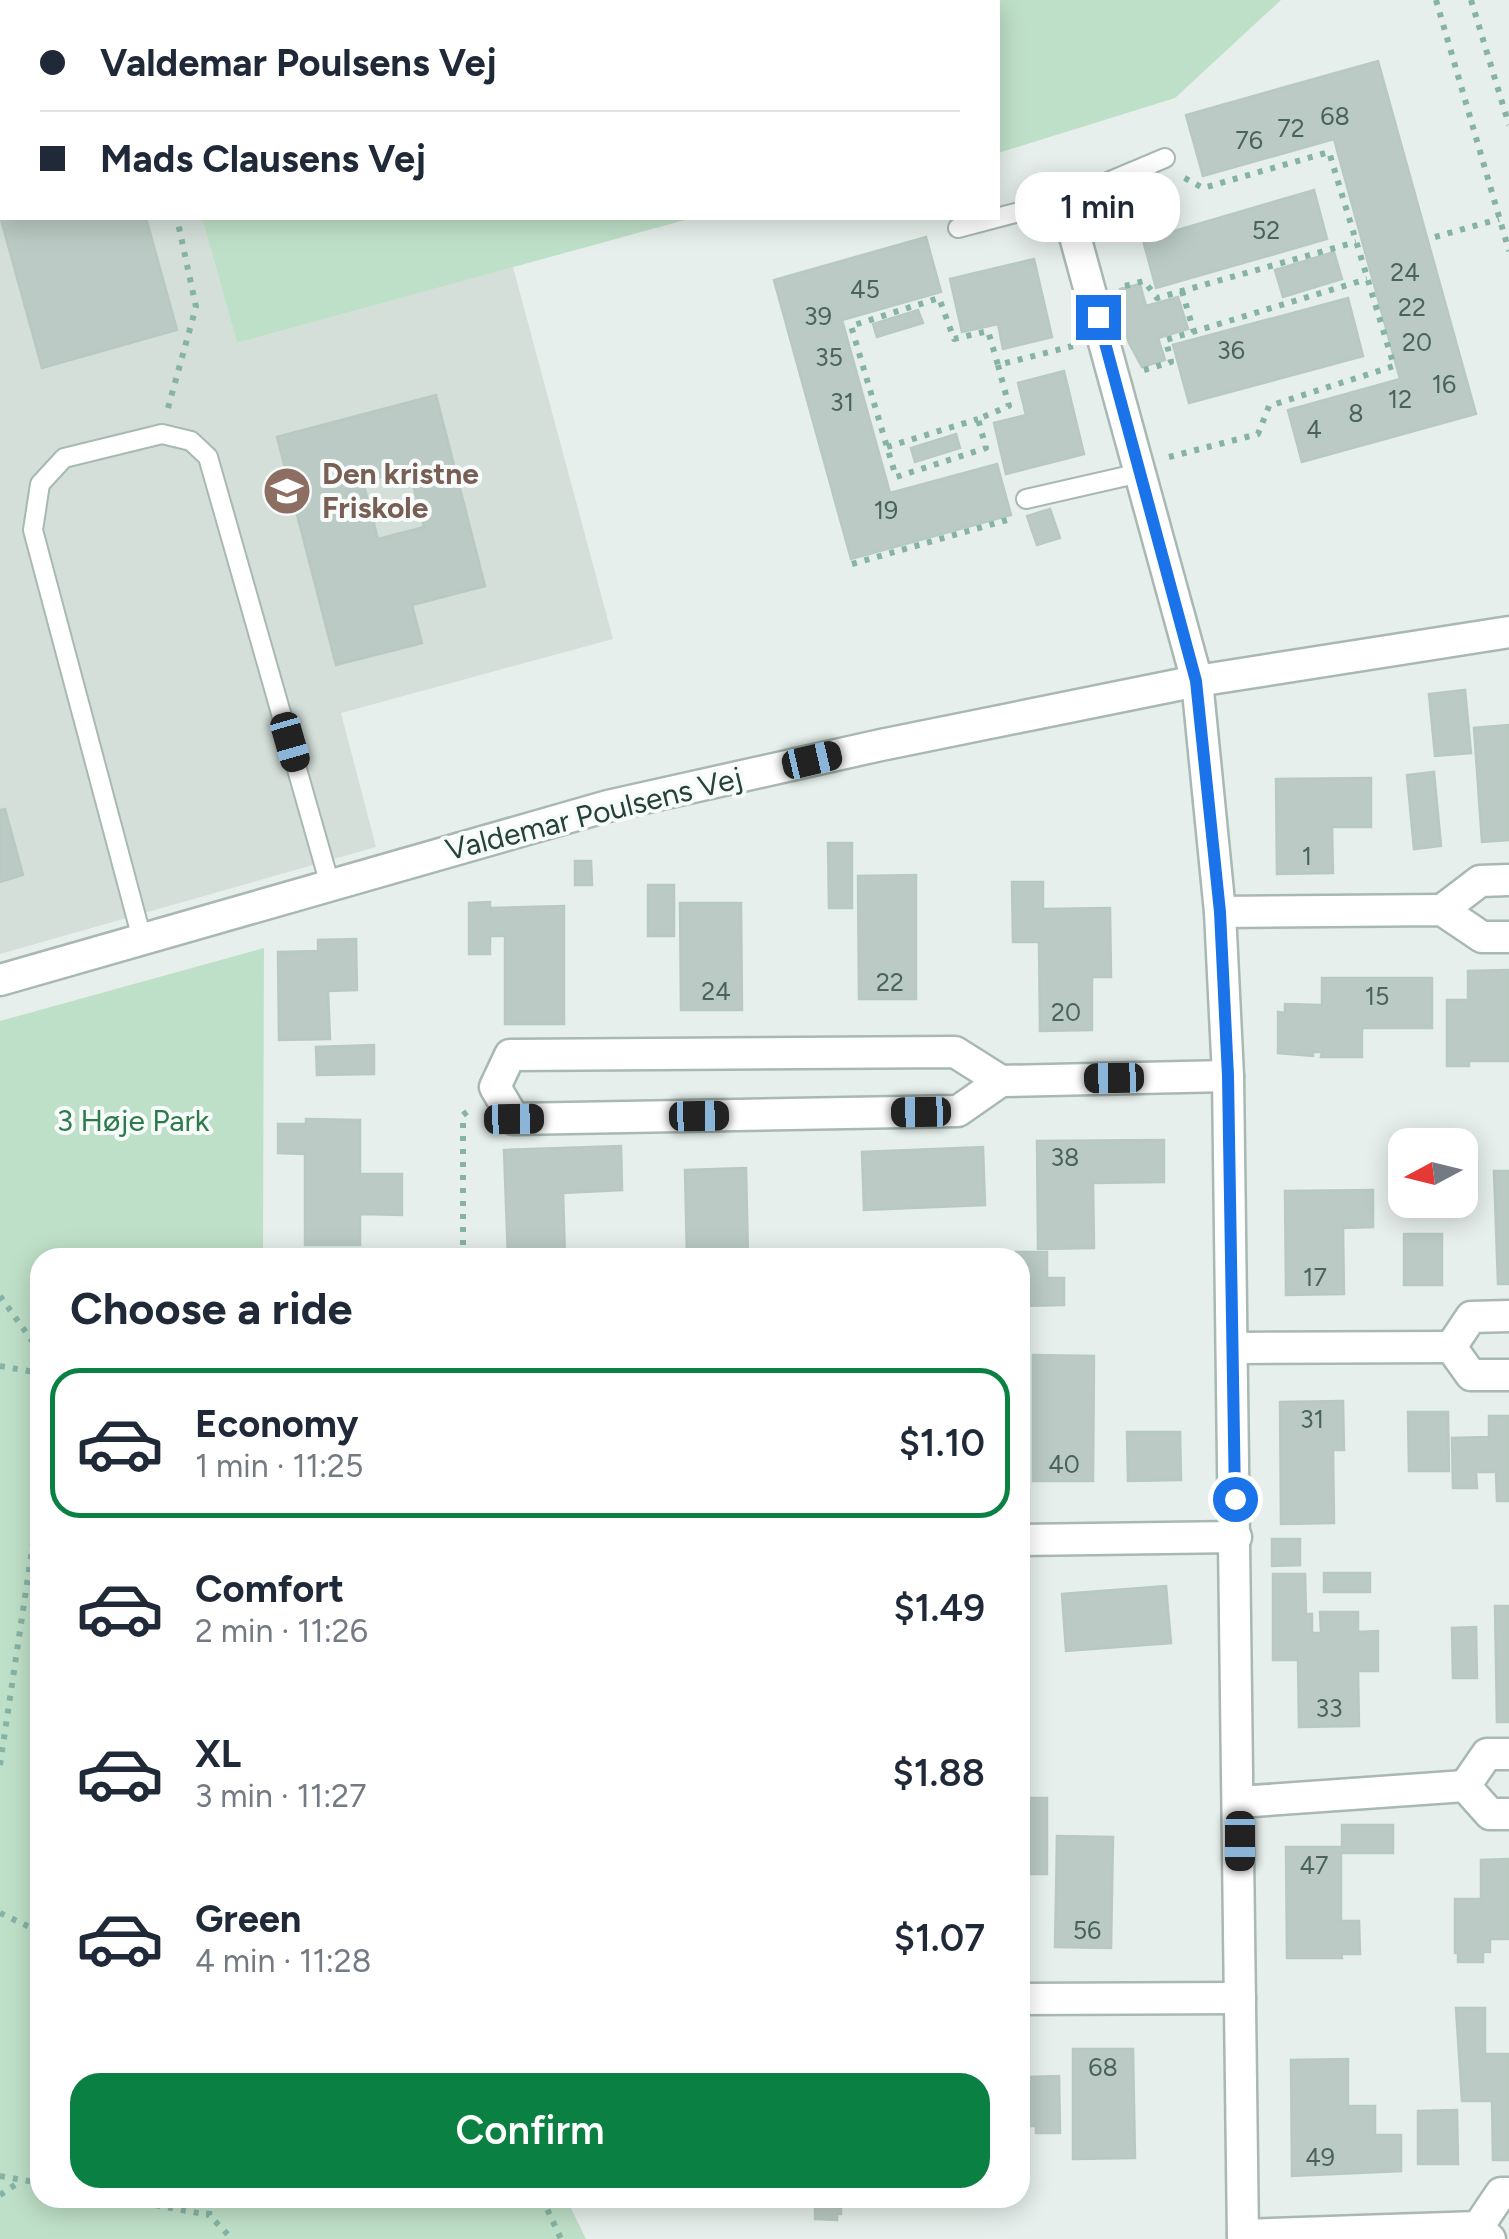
<!DOCTYPE html>
<html lang="en">
<head>
<meta charset="utf-8">
<style>
  :root { --surface:#fff; --page:#f6f6f7; --text:#1f2937; --muted:#747a83; --line:#e0e1e3; --accent:#0b8043 }
  body { margin:0; font-family:Figtree,sans-serif; background:var(--page); color:var(--text); height:100vh; display:flex; flex-direction:column; font-size:38px; white-space:nowrap }
  * { box-sizing:border-box; margin:0 }
  p { font-size:32px; color:var(--muted) }
  .icon { flex:none; width:55px; height:55px; fill:none; stroke:currentColor; stroke-width:2; stroke-linecap:round; stroke-linejoin:round }
  .map { position:relative; flex:1; overflow:hidden }
  .panel { position:absolute; left:30px; top:1248px; width:1000px; height:960px; display:flex; flex-direction:column; background:var(--surface); border-radius:30px; box-shadow:0 5px 25px #0003 }
  .panel>* { flex:none }
  .hud { position:absolute; left:0px; top:0px; width:1000px; height:220px; box-shadow:0 5px 25px #0003; display:grid; align-content:center; height:220px; padding:0 40px; background:var(--surface) }
  .needle { width:65px; rotate:263deg }
  .tools { position:absolute; left:1388px; top:1128px; display:grid; gap:20px }
  .tools a { display:grid; place-items:center; width:90px; height:90px; border-radius:20px; background:var(--surface); box-shadow:0 5px 25px #0003; font-size:50px }
  .end { position:absolute; width:45px; height:45px; margin:-22px; border:12px solid #1a73e8; background:#fff; box-shadow:0 0 0 5px #fff }
  .from { border-radius:50% }
  .bubble { position:absolute; height:70px; border-radius:30px; background:var(--surface); box-shadow:0 5px 25px #0003; font-size:32px; font-weight:600; line-height:70px; text-align:center }
  .car { position:absolute; width:30px; height:60px; margin:-30px -15px; border-radius:12px; box-shadow:0 0 8px 2px #0007; background:linear-gradient(#222 24%,#8ab4d8 0 40%,#222 0 76%,#8ab4d8 0 86%,#222 0) }
  .hud b { display:flex; align-items:center; gap:35px; height:95px; font-size:38px }
  .hud b+b { border-top:2px solid var(--line) }
  .hud i { width:25px; height:25px; background:var(--text) }
  ul { padding:0; list-style:none }
  li { display:flex; align-items:center; gap:30px; height:150px; margin:0 20px 15px; padding:0 20px; border:5px solid transparent; border-radius:30px }
  li div { flex:1 }
  li b { display:block; font-size:38px }
  li em { font-style:normal; font-weight:600 }
  li.on { border-color:var(--accent) }
  li>.icon { width:90px; height:90px; stroke-width:1.5 }
  h2 { padding:0 40px; font-size:45px; line-height:120px }
  .cta { display:flex; gap:20px; margin-top:auto; padding:20px 40px }
  .cta a { flex:1; height:115px; border-radius:30px; background:var(--accent); color:#fff; font-size:40px; font-weight:600; line-height:115px; text-align:center }
  .map>svg:first-child { display:block }
  .built { fill:#d4dfda }
  .green { fill:#bfe0c8 }
  .building { fill:#bbcac4; stroke:#b8c9c2; stroke-width:2.5; fill-rule:evenodd }
  .lines { fill:none; stroke-linecap:round; stroke-linejoin:round }
  .service-casing { stroke:#a8b8b2; stroke-width:22 }
  .minor-casing { stroke:#a8b8b2; stroke-width:35 }
  .path { stroke:#86b3a5; stroke-width:6; stroke-dasharray:5 8; stroke-linecap:butt }
  .service { stroke:#fff; stroke-width:18 }
  .minor { stroke:#fff; stroke-width:30 }
  .route { stroke:#1a73e8; stroke-width:12 }
  .labels { text-anchor:middle; stroke-width:8; stroke-linejoin:round; paint-order:stroke }
  .number-label { font-size:25px; fill:#4a645c }
  .education-label { font-size:30px; font-weight:bold; fill:#785e54; stroke:#f7fbf9; text-anchor:start }
  .street-label { font-size:30px; fill:#24423a; stroke:#f7fbf9 }
  .park-label { font-size:30px; fill:#2d7a4b; stroke:#f7fbf9 }
</style>
</head>
<body>
<div class="map">
<svg width="1509" height="2239" viewBox="0 0 1509 2239">
  <rect width="100%" height="100%" fill="#e6efeb"/>
  <!-- built -->
  <path class="built" d="M0 24H2V218H202L237 343 513 267 613 639 341 713 376 847 0 954Z"/>
  <!-- green -->
  <g class="green">
    <path d="M142 0H1281L1175 98 998 153V2Z"/>
    <path d="M202 218H692L237 343Z"/>
    <path d="M264 948 263 1257 40 1258V2198H566L586 2239H0V1021Z"/>
  </g>
  <!-- building -->
  <g class="building">
    <path d="M1378 61 1476 414 1302 462 1288 410 1400 379 1334 139 1203 176 1186 115Z"/>
    <path d="M0 76H2V218H146L177 330 42 368 0 216Z"/>
    <path d="M1314 190 1327 239 1156 288 1143 240Z"/>
    <path d="M926 237 941 292 842 320 890 493 997 464 1011 515 851 559 774 280Z"/>
    <path d="M1334 252 1342 279 1283 297 1275 270Z"/>
    <path d="M1034 259 1052 337 1003 349 998 324 962 332 950 279Z"/>
    <path d="M1140 284 1146 306 1178 297 1188 329 1158 338 1165 360 1142 367 1129 343 1122 318 1120 289Z"/>
    <path d="M1348 298 1363 356 1189 403 1173 345Z"/>
    <path d="M918 310 923 323 877 337 873 324Z"/>
    <path d="M1064 371 1084 454 1006 474 994 423 1026 415 1018 383Z"/>
    <path d="M436 395 485 586 412 605 422 643 336 665 277 437ZM409 470 424 527 378 539 363 482Z"/>
    <path d="M956 434 960 448 915 462 911 448Z"/>
    <path d="M1050 509 1060 538 1037 545 1027 516Z"/>
    <path d="M1465 690 1471 753 1435 756 1429 694Z"/>
    <path d="M1509 725V840L1482 842 1474 728Z"/>
    <path d="M1434 772 1441 846 1414 849 1407 775Z"/>
    <path d="M1371 778V827H1332L1333 873 1277 874 1276 779Z"/>
    <path d="M5 809 23 875 0 882V810Z"/>
    <path d="M828 843H852V908H829Z"/>
    <path d="M575 861H591L592 885H575Z"/>
    <path d="M916 875V999H859L858 876Z"/>
    <path d="M1012 882H1043V909L1110 908 1111 977H1092V1030L1040 1031 1039 942H1013Z"/>
    <rect x="648" y="885" width="26" height="51"/>
    <path d="M490 902V908L564 906V1024H505V936H490V954H469V903Z"/>
    <path d="M680 903H741L742 1010H681Z"/>
    <path d="M356 939 357 990 328 991 330 1039 279 1040 278 952 318 951V940Z"/>
    <path d="M1509 970V1061H1469V1066H1447V1000H1468V971Z"/>
    <path d="M1322 978H1432V1028H1362V1057H1321L1322 1052H1313V1056L1278 1053V1012L1285 1013V1004L1322 1005Z"/>
    <path d="M374 1045V1074L317 1075 316 1047Z"/>
    <path d="M306 1119 360 1120V1174H402V1215L360 1214V1245H305V1154L278 1153V1124H306Z"/>
    <path d="M1435 1132 1436 1145H1409V1133Z"/>
    <path d="M1164 1140V1182L1093 1183 1094 1248 1038 1249 1037 1141Z"/>
    <path d="M621 1146 622 1190 563 1193 565 1258H508L504 1150Z"/>
    <path d="M983 1147 985 1205 864 1210 862 1152Z"/>
    <path d="M746 1168 748 1258H687L685 1170Z"/>
    <path d="M1494 1171H1509V1284H1498Z"/>
    <path d="M1373 1190V1227L1343 1228 1344 1294 1286 1295 1285 1191Z"/>
    <rect x="1404" y="1234" width="38" height="51"/>
    <path d="M1016 1252H1047V1278H1064V1305L1020 1306V1258H1016Z"/>
    <path d="M1033 1355 1094 1356 1093 1481H1033Z"/>
    <path d="M1343 1401 1344 1450H1333L1334 1523 1281 1524 1280 1402Z"/>
    <path d="M1408 1412H1448L1449 1471H1409Z"/>
    <path d="M1489 1416H1509V1501H1497L1496 1472H1476L1477 1488H1453L1452 1438 1489 1437Z"/>
    <path d="M1127 1432H1180L1181 1480 1128 1481Z"/>
    <path d="M1272 1539H1300V1565L1272 1566Z"/>
    <rect x="1324" y="1573" width="46" height="19"/>
    <path d="M1273 1574H1305L1306 1614H1312V1633H1321L1320 1612H1358V1632L1378 1631V1671H1358L1359 1726 1299 1727 1298 1660H1273Z"/>
    <path d="M1166 1586 1171 1643 1066 1651 1062 1594Z"/>
    <path d="M1495 1606H1509V1722H1497Z"/>
    <path d="M1476 1627 1477 1678H1453L1452 1628Z"/>
    <rect x="1022" y="1798" width="25" height="76"/>
    <path d="M1342 1825H1393V1853H1341V1921H1359L1360 1954H1341L1342 1958H1287L1286 1847H1342Z"/>
    <path d="M1057 1836 1113 1837 1111 1948 1055 1947Z"/>
    <path d="M1509 1859V1939H1490V1952H1483V1962H1458V1953H1455V1899H1481V1860Z"/>
    <path d="M1456 2008H1485V2054H1509V2160H1493L1492 2101H1462Z"/>
    <path d="M1073 2049H1133L1135 2158 1073 2159Z"/>
    <path d="M1348 2059V2106H1375V2135H1401V2171L1292 2176 1291 2060Z"/>
    <path d="M1059 2076 1060 2133H1036V2126H1028L1027 2077Z"/>
    <path d="M1457 2110 1458 2164H1418V2111Z"/>
    <path d="M815 2198H841V2214H837V2220L815 2219Z"/>
  </g>
  <g class="lines">
    <!-- service casing -->
    <g class="service-casing">
      <g id="service">
        <path d="M958 228 1065 200 1165 158"/>
        <path d="M1026 499 1140 473"/>
        <path d="M142 939 33 530 40 484 64 458 162 434 191 441 208 457 330 885"/>
      </g>
    </g>
    <!-- minor casing -->
    <g class="minor-casing">
      <g id="minor">
        <path d="M1065 200 1197 681 1220 912 1228 1076 1243 2239"/>
        <path d="M1442 910 1480 881 1509 880"/>
        <path d="M1220 912 1442 910 1482 937H1509"/>
        <path d="M0 980 608 806 881 745 1197 681 1509 632"/>
        <path d="M1001 1081 955 1052 510 1055 495 1087 514 1119 958 1111 1001 1081 1228 1076"/>
        <path d="M1451 1347 1471 1317 1509 1316"/>
        <path d="M1451 1347 1471 1375H1509"/>
        <path d="M1232 1348 1451 1347"/>
        <path d="M1020 1540 1236 1537"/>
        <path d="M1465 1786 1487 1754H1509"/>
        <path d="M1465 1786 1490 1814H1509"/>
        <path d="M1239 1802 1465 1786"/>
        <path d="M1020 1999 1240 1998"/>
        <path d="M1478 2227 1501 2193H1509"/>
        <path d="M1243 2235 1478 2227 1490 2239"/>
      </g>
    </g>
    <!-- path -->
    <g class="path">
      <path d="M131 0 132 2"/>
      <path d="M1436 0 1509 251"/>
      <path d="M1471 0 1509 125"/>
      <path d="M1435 237 1499 219"/>
      <path d="M1125 286 1144 281 1157 298 1356 242"/>
      <path d="M1182 291 1194 332"/>
      <path d="M998 365 1009 406 978 419 986 448 896 477 851 326 939 298 954 339 988 331 998 365 1073 346"/>
      <path d="M1144 370 1171 362 1166 340 1367 279"/>
      <path d="M168 408 196 307 177 218"/>
      <path d="M887 447 978 419"/>
      <path d="M1169 457 1258 434 1269 406 1394 366 1329 152 1203 188 1181 176"/>
      <path d="M852 564 1007 520"/>
      <path d="M463 1258V1115L472 1108"/>
      <path d="M0 1296 40 1352"/>
      <path d="M0 1366 40 1373"/>
      <path d="M0 1765 40 1496"/>
      <path d="M0 1913 40 1932"/>
      <path d="M0 2176 40 2183"/>
      <path d="M0 2195 21 2181"/>
      <path d="M117 2198 209 2215"/>
      <path d="M211 2198 209 2215 232 2239"/>
      <path d="M542 2198 561 2239"/>
    </g>
    <!-- service -->
    <use href="#service" class="service"/>
    <!-- minor -->
    <use href="#minor" class="minor"/>
  </g>
  <g class="lines">
    <!-- route -->
    <path class="route" d="M1098 317 1196 681 1220 912 1228 1076 1235 1499"/>
  </g>
  <!-- icons -->
  <defs>
    <g id="school-disc" transform="scale(2.5)"><circle r="9.5" fill="#8d6e63" stroke="#f7fbf9"/><path d="M0-5L7-2L0 1L-7-2ZM-4 1L0 2.5L4 1V4Q0 6-4 4Z" fill="#fff"/></g>
  </defs>
  <g fill-rule="evenodd">
    <use href="#school-disc" x="287" y="491"/>
  </g>
  <g class="labels">
    <!-- number labels -->
    <g class="number-label">
      <text x="1335" y="125">68</text>
      <text x="1291" y="137">72</text>
      <text x="1249" y="149">76</text>
      <text x="1266" y="239">52</text>
      <text x="1405" y="281">24</text>
      <text x="865" y="298">45</text>
      <text x="1412" y="316">22</text>
      <text x="818" y="325">39</text>
      <text x="1417" y="351">20</text>
      <text x="1231" y="359">36</text>
      <text x="829" y="366">35</text>
      <text x="1444" y="393">16</text>
      <text x="1400" y="408">12</text>
      <text x="842" y="411">31</text>
      <text x="1356" y="422">8</text>
      <text x="1314" y="438">4</text>
      <text x="886" y="519">19</text>
      <text x="1307" y="865">1</text>
      <text x="890" y="991">22</text>
      <text x="716" y="1000">24</text>
      <text x="1377" y="1005">15</text>
      <text x="1066" y="1021">20</text>
      <text x="1065" y="1166">38</text>
      <text x="1315" y="1286">17</text>
      <text x="1312" y="1428">31</text>
      <text x="1064" y="1473">40</text>
      <text x="1329" y="1717">33</text>
      <text x="1314" y="1874">47</text>
      <text x="1087" y="1939">56</text>
      <text x="1103" y="2076">68</text>
      <text x="1320" y="2166">49</text>
    </g>
    <!-- education labels -->
    <g class="education-label">
      <text x="322" y="484">Den kristne<tspan x="322" dy="34">Friskole</tspan></text>
    </g>
    <!-- street labels -->
    <g class="street-label">
      <text transform="translate(594 814) rotate(-14)" y="10">Valdemar Poulsens Vej</text>
    </g>
    <!-- park labels -->
    <g class="park-label">
      <text x="133" y="1131">3 Høje Park</text>
    </g>
  </g>
</svg>
<div class="tools">
<a><svg class="needle" viewBox="-14 -14 28 28"><path d="M0-13l5 13h-10z" fill="#e53935"/><path d="M0 13l5-13h-10z" fill="#747a83"/></svg></a>
</div>
<i class="end from" style="left:1235px;top:1499px"></i>
<i class="end" style="left:1098px;top:317px"></i>
<div class="bubble" style="left:1015px;top:172px;width:165px">1 min</div>
<i class="car" style="left:290px;top:742px;rotate:164deg"></i>
<i class="car" style="left:812px;top:760px;rotate:77deg"></i>
<i class="car" style="left:1114px;top:1078px;rotate:269deg"></i>
<i class="car" style="left:921px;top:1112px;rotate:269deg"></i>
<i class="car" style="left:699px;top:1116px;rotate:89deg"></i>
<i class="car" style="left:514px;top:1119px;rotate:89deg"></i>
<i class="car" style="left:1240px;top:1841px;rotate:180deg"></i>
<div class="hud">
<b><i class="from"></i>Valdemar Poulsens Vej</b>
<b><i></i>Mads Clausens Vej</b>
</div>
<section class="panel">
<h2>Choose a ride</h2>
<ul>
<li class="on"><svg class="icon" aria-label="car" viewBox="0 0 24 24"><path d="M5 17H2v-5l4-1 3-4h7l3 4 3 1v5h-3M9 17h6M6 11h13"/><circle cx="7" cy="17" r="2"/><circle cx="17" cy="17" r="2"/></svg><div><b>Economy</b><p>1 min · 11:25</p></div><em>$1.10</em></li>
<li><svg class="icon" aria-label="car" viewBox="0 0 24 24"><path d="M5 17H2v-5l4-1 3-4h7l3 4 3 1v5h-3M9 17h6M6 11h13"/><circle cx="7" cy="17" r="2"/><circle cx="17" cy="17" r="2"/></svg><div><b>Comfort</b><p>2 min · 11:26</p></div><em>$1.49</em></li>
<li><svg class="icon" aria-label="car" viewBox="0 0 24 24"><path d="M5 17H2v-5l4-1 3-4h7l3 4 3 1v5h-3M9 17h6M6 11h13"/><circle cx="7" cy="17" r="2"/><circle cx="17" cy="17" r="2"/></svg><div><b>XL</b><p>3 min · 11:27</p></div><em>$1.88</em></li>
<li><svg class="icon" aria-label="car" viewBox="0 0 24 24"><path d="M5 17H2v-5l4-1 3-4h7l3 4 3 1v5h-3M9 17h6M6 11h13"/><circle cx="7" cy="17" r="2"/><circle cx="17" cy="17" r="2"/></svg><div><b>Green</b><p>4 min · 11:28</p></div><em>$1.07</em></li>
</ul>
<div class="cta"><a>Confirm</a></div>
</section>
</div>
</body>
</html>
